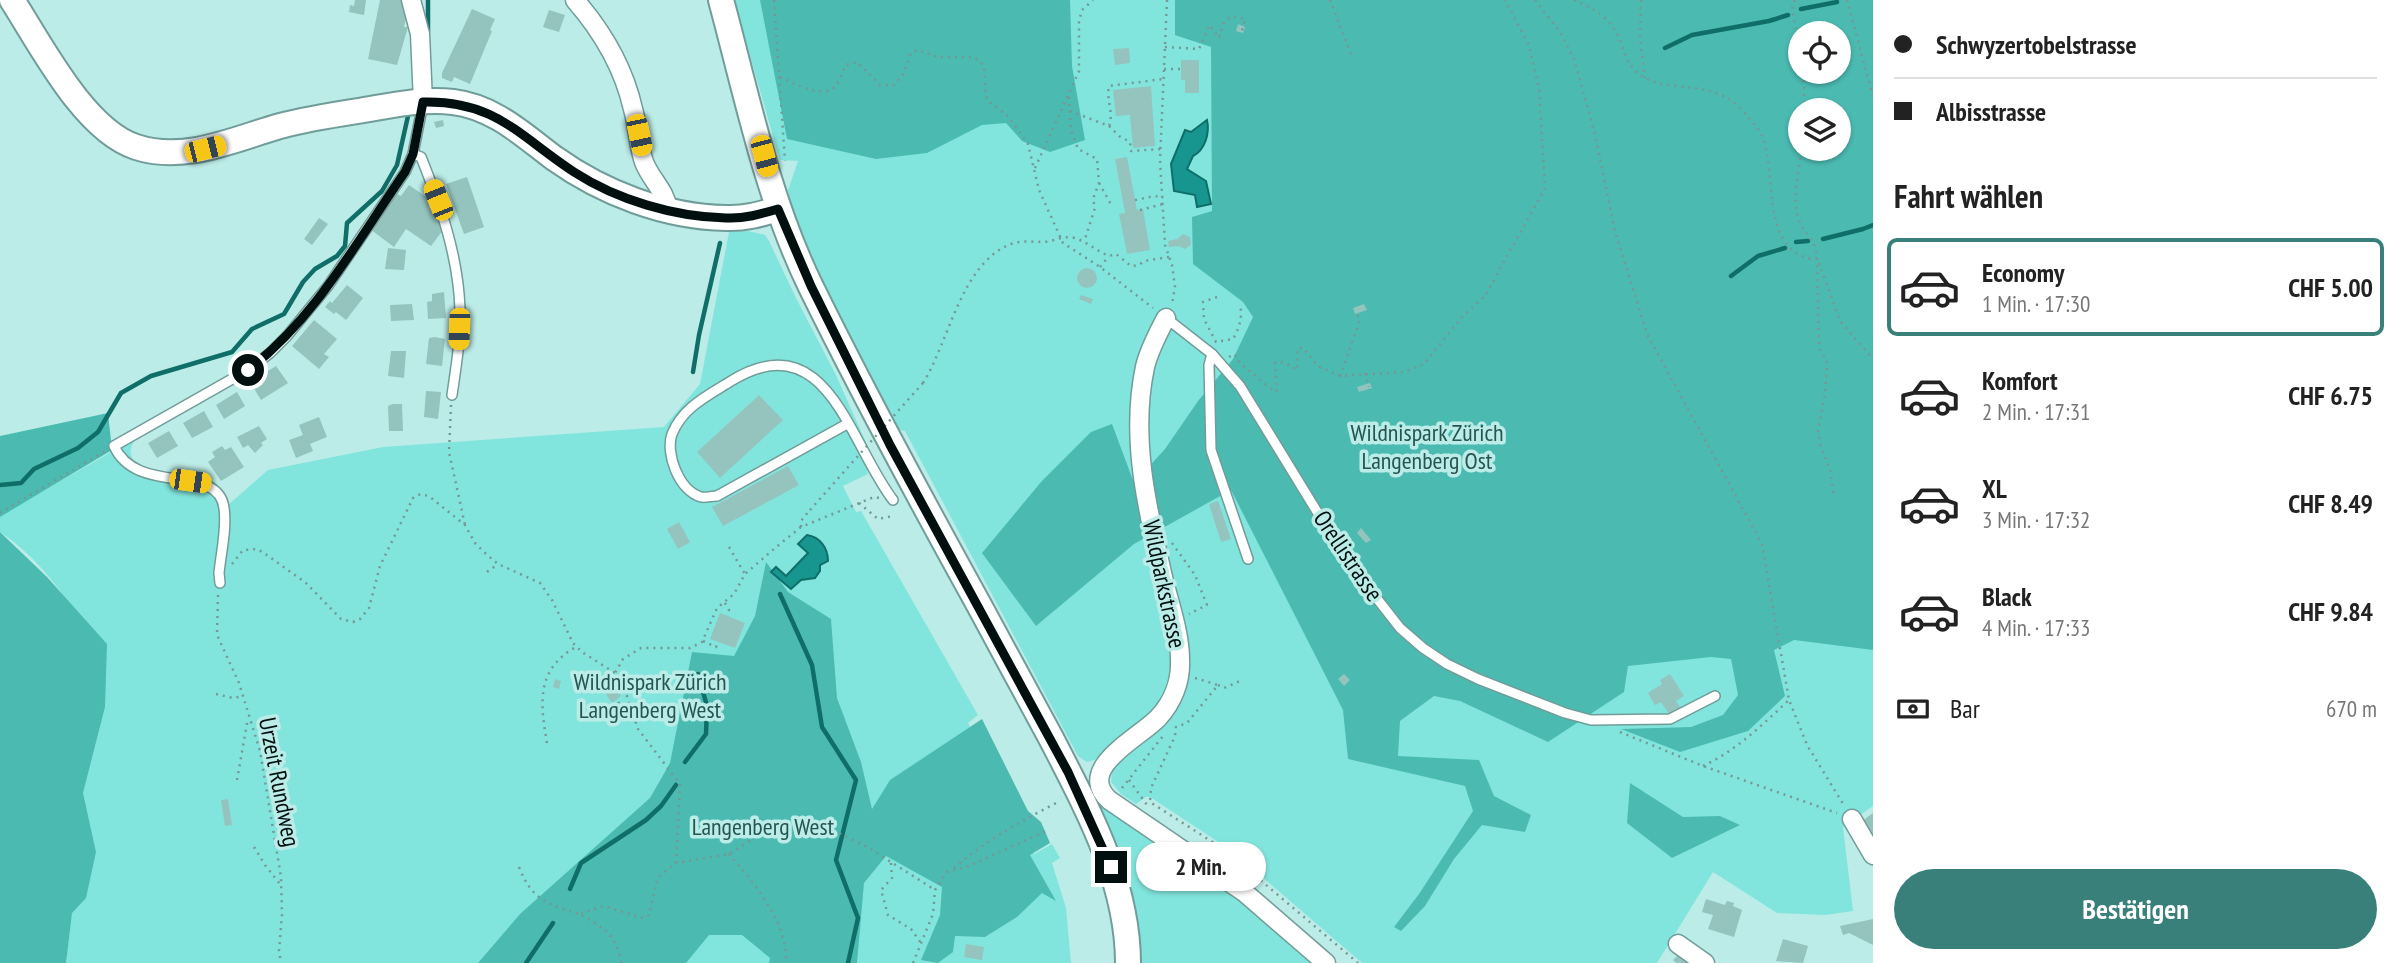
<!DOCTYPE html>
<html lang="de">
<head>
<meta charset="utf-8">
<style>
  :root { --surface:#fff; --page:#f6f6f6; --text:#222; --muted:#767676; --line:#e0e0e0; --accent:#39807b }
  body { margin:0; font-family:"PT Sans Narrow",sans-serif; background:var(--page); color:var(--text); height:100vh; display:flex; flex-direction:column; font-size:26px; white-space:nowrap }
  * { box-sizing:border-box; margin:0 }
  p { font-size:23px; color:var(--muted) }
  .icon { flex:none; width:38px; height:38px; fill:none; stroke:currentColor; stroke-width:2; stroke-linecap:round; stroke-linejoin:round }
  .map { position:relative; flex:1; overflow:hidden }
  .panel { display:flex; flex-direction:column; background:var(--surface); width:525px }
  .panel>* { flex:none }
  .hud { display:grid; align-content:center; height:154px; padding:0 21px; background:var(--surface) }
  .fabs { position:absolute; left:1788px; top:21px; display:grid; gap:14px }
  .fabs a { display:grid; place-items:center; width:63px; height:63px; border-radius:50%; background:var(--surface); box-shadow:0 2px 5px #0004; font-size:35px }
  .end { position:absolute; width:32px; height:32px; margin:-16px; border:9px solid #010f0e; background:#fff; box-shadow:0 0 0 4px #fff }
  .from { border-radius:50% }
  .bubble { position:absolute; height:49px; border-radius:24px; background:var(--surface); box-shadow:0 2px 5px #0004; font-size:23px; font-weight:800; line-height:49px; text-align:center }
  .car { position:absolute; width:21px; height:42px; margin:-21px -10px; border-radius:9px; box-shadow:0 0 5px 2px #0007; background:linear-gradient(#f5c518 24%,#345 0 40%,#f5c518 0 76%,#345 0 86%,#f5c518 0) }
  .hud b { display:flex; align-items:center; gap:24px; height:66px; font-size:26px }
  .hud b+b { border-top:2px solid var(--line) }
  .hud i { width:18px; height:18px; background:var(--text) }
  ul { padding:0; list-style:none }
  li { display:flex; align-items:center; gap:21px; height:98px; margin:0 14px 10px; padding:0 7px; border:4px solid transparent; border-radius:10px }
  li div { flex:1 }
  li b { display:block; font-size:26px }
  li em { font-style:normal; font-weight:800 }
  li.selected { border-color:var(--accent) }
  li>.icon { width:63px; height:63px; stroke-width:1.5 }
  h2 { padding:0 21px; font-size:32px; line-height:84px }
  .pay { display:flex; align-items:center; gap:18px; height:77px; padding:0 21px; font-size:26px }
  .pay p { margin-inline-start:auto }
  .button { display:flex; gap:14px; margin-top:auto; padding:14px 21px }
  .button a { flex:1; height:80px; border-radius:42px; background:var(--accent); color:#fff; font-size:28px; font-weight:800; line-height:80px; text-align:center }
  main { display:flex; flex:1; min-height:0 }
  .map>svg:first-child { display:block }
  .green { fill:#82e5dd; fill-rule:evenodd }
  .forest { fill:#4bbbb2; fill-rule:evenodd }
  .water { fill:#16968f; stroke:#106e68; stroke-width:2 }
  .lines { fill:none; stroke-linecap:round; stroke-linejoin:round }
  .stream { stroke:#106e68; stroke-width:4.5 }
  .building { fill:#95c4bf }
  .lane-casing { stroke:#709d99; stroke-width:12 }
  .street-casing { stroke:#709d99; stroke-width:21 }
  .secondary-casing { stroke:#709d99; stroke-width:28 }
  .path { stroke:#759894; stroke-width:2.5; stroke-dasharray:2 5; stroke-linecap:butt }
  .lane { stroke:#fff; stroke-width:9 }
  .street { stroke:#fff; stroke-width:18 }
  .secondary { stroke:#fff; stroke-width:24 }
  .path-bridge { stroke:#759894; stroke-width:2.5; stroke-dasharray:2 5; stroke-linecap:butt }
  .route { stroke:#010f0e; stroke-width:9 }
  .labels { text-anchor:middle; stroke-width:7; stroke-linejoin:round; paint-order:stroke }
  .park-label { font-size:24px; fill:#255551; stroke:#bcece7 }
  .street-label { font-size:24px; fill:#010f0e; stroke:#bcece7 }
</style>
</head>
<body>
<main>
<div class="map">
<svg width="1873" height="963" viewBox="0 0 1873 963">
  <rect width="100%" height="100%" fill="#bcece7"/>
  <!-- green -->
  <g class="green">
    <path d="M734 0H1873V806L1843 827 1853 911 1825 915 1777 913 1713 872 1657 963H1362L1232 851 1150 797H1146L1136 804 1121 794 1111 782 1112 772 1094 760 1087 762 1078 756 905 431 899 430 816 271 791 204 788 190 798 161 780 160ZM1801 33H1839V72H1801ZM1801 110H1839V149H1801Z"/>
    <path d="M748 231 765 235 769 241 796 298 836 375 876 465 867 470 868 474 843 486 856 512 861 511 978 715 968 723 1034 854 1052 844 1060 858 1052 863 1066 908 1071 963H0V709L89 634C65 595 39 558 0 532V516L137 437C106 477 196 471 210 479 221 485 223 495 228 505L268 470 383 447 664 427 700 384 729 232Z"/>
    <path d="M1096 798 1238 895 1317 963H1136L1091 802Z"/>
  </g>
  <!-- forest -->
  <g class="forest">
    <path d="M760 0H1070L1072 66 1085 140 1050 152 1022 141 1006 123 982 125 927 153 876 159 787 139Z"/>
    <path d="M1175 0H1873V650L1794 640 1774 650 1785 696 1748 731 1680 752 1621 729 1691 727 1723 715 1738 695 1731 659 1711 657 1628 666 1624 692 1548 742 1460 701 1434 696 1400 721 1398 756 1479 760 1494 796 1531 815 1525 832 1482 825 1454 859 1425 906 1401 931 1394 927 1419 894 1473 811 1465 786 1348 759 1343 710 1231 490 1134 544 1036 626 982 553 1041 482 1091 432 1112 424 1134 483 1165 449 1198 401 1233 359 1253 317 1243 302 1193 264 1192 217 1212 211 1211 47 1175 35ZM1801 33H1839V72H1801ZM1801 110H1839V149H1801Z"/>
    <path d="M108 413 112 450 0 517V436Z"/>
    <path d="M0 532 47 577 107 644 105 707 83 793 96 852 86 898 72 913 66 963H0Z"/>
    <path d="M766 562 788 592 831 619 837 698 861 762 872 809 890 780 982 719 1028 811 1041 822 1050 843 1030 855 1056 901 1042 893 1017 917 985 937 955 936 953 952 938 963 921 960 940 915 942 887 886 856 864 883 857 963H769L770 958 742 935H709L686 963H478L520 914 650 798 670 763 692 652 734 656 755 616Z"/>
    <path d="M1630 783 1683 817 1720 816 1740 825 1672 858 1627 823Z"/>
  </g>
  <!-- water -->
  <g class="water">
    <path d="M1207 120C1210 133 1205 150 1193 156L1187 169 1206 181 1211 204 1197 207 1195 195 1174 191 1171 164 1185 130 1191 132Z"/>
    <path d="M807 535C820 537 828 548 828 561L820 565V571L815 578 801 580 791 589 771 572 776 567 786 576 808 553 798 544Z"/>
  </g>
  <g class="lines">
    <!-- stream -->
    <g class="stream">
      <path d="M1801 9 1837 2"/>
      <path d="M428 32V0"/>
      <path d="M1665 48 1692 35 1769 21 1788 15"/>
      <path d="M1823 239 1863 229 1873 225"/>
      <path d="M1796 242 1808 241"/>
      <path d="M1731 276 1758 256 1785 248"/>
      <path d="M693 372 699 335 720 243"/>
      <path d="M0 485 21 483 34 469 78 448 98 432 121 393 151 376 232 352 252 329 284 314 303 282 315 269 337 256 345 246 347 223 382 191 397 165 408 116"/>
      <path d="M780 594 812 665 822 727 856 780 836 860 858 918 848 963"/>
      <path d="M685 762 706 734 707 706 698 674"/>
      <path d="M570 889 581 863 646 820 661 806 676 785"/>
      <path d="M526 963 553 923"/>
    </g>
  </g>
  <!-- building -->
  <g class="building">
    <path d="M355 0H366L364 15 349 12 350 5 354 6Z"/>
    <path d="M380 0H410L404 27H408L397 65 368 59Z"/>
    <path d="M472 9 495 19 490 30 492 31 470 84 454 77 452 82 442 78V73Z"/>
    <path d="M549 10 565 15 559 32 543 27Z"/>
    <path d="M1238 24 1245 27 1243 33 1236 31Z"/>
    <path d="M1129 48 1130 63 1115 65 1113 49Z"/>
    <path d="M1181 60H1199V93H1185V80H1181Z"/>
    <path d="M1151 86 1155 146 1133 148 1130 115 1116 116 1113 90Z"/>
    <path d="M443 120 444 126 436 128 434 122Z"/>
    <path d="M1127 157 1137 210 1143 209 1150 250 1127 254 1119 214 1125 213 1115 159Z"/>
    <path d="M467 177 484 227 464 234 446 184Z"/>
    <path d="M409 185 432 201 429 207 438 214 443 230 431 246 406 229 394 247 370 229 388 199 392 201 397 194 401 196Z"/>
    <path d="M319 218 328 224 312 245 304 239Z"/>
    <path d="M1183 234 1190 237 1191 245 1185 249 1178 246 1169 247 1168 241 1177 239Z"/>
    <path d="M388 248 406 250 404 270 385 269Z"/>
    <circle cx="1087" cy="278" r="10"/>
    <path d="M347 285 363 298 346 320 336 312 334 314 325 307 330 301 332 303Z"/>
    <path d="M444 292 446 318 428 319 427 302 432 301V294Z"/>
    <path d="M1081 295 1093 299 1091 304 1079 299Z"/>
    <path d="M412 304 414 320 391 321 390 305Z"/>
    <path d="M1364 304 1367 310 1355 314 1353 308Z"/>
    <path d="M314 320 337 339 324 354 329 357 319 369 292 346Z"/>
    <path d="M435 337 445 339 442 366 426 364 429 338Z"/>
    <path d="M391 351H406L404 378 388 376Z"/>
    <path d="M276 366 288 383 261 400 250 382Z"/>
    <path d="M1370 383 1372 388 1359 392 1357 387Z"/>
    <path d="M426 391 441 392 438 419 424 417Z"/>
    <path d="M237 392 245 406 224 419 216 405Z"/>
    <path d="M759 395 783 420 720 478 697 452Z"/>
    <path d="M393 404H402L403 431H389L388 406Z"/>
    <path d="M204 411 213 427 192 438 183 423Z"/>
    <path d="M319 417 327 437 310 444 313 451 296 458 289 440 303 435 299 425Z"/>
    <path d="M259 426 267 439 261 443 263 445 255 453 248 445 243 448 237 437Z"/>
    <path d="M169 431 178 446 157 458 148 443Z"/>
    <path d="M222 446 225 450 231 447 244 467 221 481 208 462 215 457 212 452Z"/>
    <path d="M788 466 799 485 723 526 712 507Z"/>
    <path d="M1218 501 1231 539 1221 542 1209 504Z"/>
    <path d="M679 522 690 542 678 549 667 529Z"/>
    <path d="M1361 528 1371 540 1366 543 1357 533Z"/>
    <path d="M720 613 745 623 735 648 710 639Z"/>
    <path d="M1344 674 1350 680 1344 686 1338 679Z"/>
    <path d="M1670 674 1684 696 1676 701 1680 707 1669 714 1661 702 1655 705 1648 693 1662 684 1660 680Z"/>
    <path d="M609 678 621 696 612 703 599 684Z"/>
    <path d="M555 679 561 681 559 689 553 687Z"/>
    <path d="M228 799 232 825 225 826 221 800Z"/>
    <path d="M1873 813V838L1862 821Z"/>
    <path d="M1706 899 1725 905 1727 901 1734 903 1733 906 1742 910 1734 937 1708 929 1713 915 1702 912Z"/>
    <path d="M1873 919V945L1849 933 1843 935 1840 926Z"/>
    <path d="M1783 939 1808 946 1803 963 1776 961Z"/>
    <path d="M966 944 984 947 982 960 964 957Z"/>
    <path d="M1681 952 1692 963H1676L1673 960Z"/>
  </g>
  <g class="lines">
    <!-- lane casing -->
    <g class="lane-casing">
      <g id="lane">
        <path d="M413 154 421 157C441 207 458 255 460 309 461 338 456 367 452 395"/>
        <path d="M1166 318 1212 354 1240 386 1346 559 1400 628 1423 648 1447 664 1478 679 1565 713 1591 720 1670 719 1715 696"/>
        <path d="M1212 354 1209 365 1211 450 1248 559"/>
        <path d="M847 424 717 496C712 496 705 498 701 497 679 491 665 453 672 434 683 407 707 396 731 381 827 322 849 443 893 500"/>
        <path d="M220 583 219 573C221 553 227 528 224 508 218 462 137 497 114 446L248 370 270 353 287 336 328 286 405 172 413 154 423 103"/>
      </g>
    </g>
    <!-- street casing -->
    <g class="street-casing">
      <g id="street">
        <path d="M411 0 420 34 423 102"/>
        <path d="M575 0C602 31 624 69 633 109 638 126 638 145 644 162 651 180 665 190 668 209"/>
        <path d="M1166 318C1158 333 1149 350 1145 367 1130 437 1147 508 1163 577 1169 603 1180 632 1180 660 1181 681 1173 702 1158 718 1139 738 1075 768 1109 800L1244 892 1326 963"/>
        <path d="M1852 819 1873 855"/>
        <path d="M1678 944 1705 963"/>
      </g>
    </g>
    <!-- secondary casing -->
    <g class="secondary-casing">
      <g id="secondary">
        <path d="M12 0C41 45 84 130 136 147 185 163 234 139 280 126 306 119 332 115 358 111 389 106 422 98 453 102 494 107 522 134 554 158 603 193 665 217 726 218 744 219 761 214 778 209"/>
        <path d="M721 0C747 96 767 197 811 287 864 395 921 500 979 605 1003 650 1028 695 1052 740 1088 810 1128 883 1128 963"/>
      </g>
    </g>
    <!-- path -->
    <g class="path">
      <path d="M774 0 785 161"/>
      <path d="M1167 0 1160 160 1165 245 1172 265 1175 287 1172 304"/>
      <path d="M1330 0 1351 54"/>
      <path d="M1535 0 1560 32 1574 59 1595 134 1615 231 1647 334 1762 544 1789 700 1807 745 1845 807"/>
      <path d="M1574 0C1590 7 1602 13 1613 27 1627 47 1621 65 1647 79 1656 84 1667 84 1678 86 1709 90 1727 91 1748 117 1752 122 1758 128 1761 134 1779 172 1758 246 1811 259L1817 258C1818 242 1804 235 1799 220 1791 199 1799 171 1802 149"/>
      <path d="M1641 0 1640 38 1645 78"/>
      <path d="M1795 0 1792 9 1801 54"/>
      <path d="M1847 0 1873 97"/>
      <path d="M1165 47 1199 49 1210 25 1219 38 1224 22 1232 16 1245 19 1242 31"/>
      <path d="M1164 69H1181"/>
      <path d="M780 77C794 83 822 100 836 86 840 80 843 71 846 65L857 62 880 85H894L904 73 911 53 917 50 938 57H974L984 66 986 96 989 102 1007 115 1028 144 1039 190 1063 243 1100 267 1153 308"/>
      <path d="M1069 97 1071 130 1078 149 1097 159 1099 183 1093 199 1095 208 1084 242"/>
      <path d="M1804 110V72"/>
      <path d="M1070 111 1109 126C1114 113 1106 99 1109 86L1163 79"/>
      <path d="M1109 126 1119 136 1130 142 1131 151 1161 149"/>
      <path d="M1035 168 1079 71V21L1082 10 1093 0"/>
      <path d="M1099 183 1112 206"/>
      <path d="M1135 200 1155 196 1163 198"/>
      <path d="M1140 210 1163 204"/>
      <path d="M1817 258 1819 347 1827 362 1825 394 1818 430 1821 447 1830 469 1834 496"/>
      <path d="M1819 263 1840 321 1873 359"/>
      <path d="M1100 267 1109 256"/>
      <path d="M1217 297 1203 302 1204 319 1216 342 1233 339C1239 329 1243 316 1240 305"/>
      <path d="M1229 357 1234 354 1240 363 1275 392 1277 390 1275 363 1284 362 1297 370 1298 348H1303L1318 366 1340 376 1404 372 1424 364 1462 317 1485 296 1545 188 1539 89 1529 45 1505 0"/>
      <path d="M1365 373 1369 387"/>
      <path d="M1340 376 1360 320 1356 311"/>
      <path d="M923 383C949 342 961 263 1011 244 1022 240 1033 242 1044 242 1055 241 1063 235 1075 238 1087 242 1097 251 1109 256L1116 254 1131 266 1139 265 1144 261 1169 257"/>
      <path d="M451 405 449 452 465 525"/>
      <path d="M859 503 878 519 893 516"/>
      <path d="M0 513 105 451"/>
      <path d="M801 527V521L810 510"/>
      <path d="M1172 543 1195 575 1207 605 1189 614"/>
      <path d="M729 547 745 574"/>
      <path d="M232 564 243 550 257 549 264 553 306 583 341 619 353 622 360 619 369 608 380 566 413 498C419 493 423 494 430 497L465 525 475 543 486 554 498 564 540 583 552 600 573 643 582 652 615 673"/>
      <path d="M487 572 498 564"/>
      <path d="M218 595 217 635 239 683 260 751 281 877 282 915 279 951 281 963"/>
      <path d="M725 603 729 610 728 616"/>
      <path d="M703 641 716 647 718 642"/>
      <path d="M1195 678 1218 685 1187 723 1176 727 1175 736 1151 788 1150 802 1225 850 1358 963"/>
      <path d="M1218 685 1224 688 1240 681"/>
      <path d="M216 694 233 698 243 696"/>
      <path d="M618 702 621 707 631 709"/>
      <path d="M1620 732 1703 766 1837 813"/>
      <path d="M547 743C540 703 536 669 576 647"/>
      <path d="M1703 766C1737 750 1762 725 1789 700"/>
      <path d="M237 780 248 718"/>
      <path d="M1129 780 1147 805"/>
      <path d="M1122 788 1163 736"/>
      <path d="M254 847 265 865 280 884"/>
      <path d="M729 854C754 883 788 922 786 963"/>
      <path d="M676 863 680 784 638 729 627 696 618 683 615 673 623 659 641 648H690L702 642 717 608 734 594 745 574 775 548 801 527 874 497 879 498"/>
      <path d="M891 863 892 878 881 890 888 915 911 929 921 943"/>
      <path d="M519 867C532 900 547 904 579 914"/>
      <path d="M954 868C985 841 1023 820 1060 801"/>
      <path d="M621 963C616 933 604 928 579 914L604 906 643 918 649 915 658 877 676 863 729 854 767 830 792 823H819L869 848 935 890"/>
      <path d="M913 963 933 914 935 890 947 872 969 866 1046 831"/>
    </g>
    <!-- lane -->
    <use href="#lane" class="lane"/>
    <!-- street -->
    <use href="#street" class="street"/>
    <!-- secondary -->
    <use href="#secondary" class="secondary"/>
    <!-- path-bridge -->
    <path class="path-bridge" d="M810 510 923 383"/>
  </g>
  <g class="lines">
    <!-- route -->
    <path class="route" d="M248 370C316 318 357 241 405 172L413 154 423 102C495 100 519 136 574 172 617 200 675 217 726 218 744 219 761 214 778 209L811 286 890 445 1068 772 1111 867"/>
  </g>
  <g class="labels">
    <!-- park labels -->
    <g class="park-label">
      <text x="1427" y="441">Wildnispark Zürich<tspan x="1427" dy="28">Langenberg Ost</tspan></text>
      <text x="650" y="690">Wildnispark Zürich<tspan x="650" dy="28">Langenberg West</tspan></text>
      <text x="763" y="835">Langenberg West</text>
    </g>
    <!-- street labels -->
    <g class="street-label">
      <text transform="translate(1348 556) rotate(56)" y="8">Orellistrasse</text>
      <text transform="translate(1164 584) rotate(78)" y="8">Wildparkstrasse</text>
      <text transform="translate(279 782) rotate(79)" y="8">Urzeit Rundweg</text>
    </g>
  </g>
</svg>
<div class="fabs">
<a><svg class="icon" aria-label="locate" viewBox="0 0 24 24"><circle cx="12" cy="12" r="6"/><path d="M12 2v4M12 18v4M2 12h4M18 12h4"/></svg></a>
<a><svg class="icon" aria-label="layers" viewBox="0 0 24 24"><path d="M12 4l9 5-9 5-9-5zM3 14l9 5 9-5"/></svg></a>
</div>
<i class="end from" style="left:248px;top:370px"></i>
<i class="end" style="left:1111px;top:867px"></i>
<div class="bubble" style="left:1136px;top:842px;width:130px">2 Min.</div>
<i class="car" style="left:639px;top:135px;rotate:168deg"></i>
<i class="car" style="left:205px;top:149px;rotate:76deg"></i>
<i class="car" style="left:764px;top:156px;rotate:165deg"></i>
<i class="car" style="left:438px;top:200px;rotate:338deg"></i>
<i class="car" style="left:459px;top:329px;rotate:182deg"></i>
<i class="car" style="left:190px;top:481px;rotate:98deg"></i>
</div>
<section class="panel">
<div class="hud">
<b><i class="from"></i>Schwyzertobelstrasse</b>
<b><i></i>Albisstrasse</b>
</div>
<h2>Fahrt wählen</h2>
<ul>
<li class="selected"><svg class="icon" aria-label="car" viewBox="0 0 24 24"><path d="M5 17H2v-5l4-1 3-4h7l3 4 3 1v5h-3M9 17h6M6 11h13"/><circle cx="7" cy="17" r="2"/><circle cx="17" cy="17" r="2"/></svg><div><b>Economy</b><p>1 Min. · 17:30</p></div><em>CHF 5.00</em></li>
<li><svg class="icon" aria-label="car" viewBox="0 0 24 24"><path d="M5 17H2v-5l4-1 3-4h7l3 4 3 1v5h-3M9 17h6M6 11h13"/><circle cx="7" cy="17" r="2"/><circle cx="17" cy="17" r="2"/></svg><div><b>Komfort</b><p>2 Min. · 17:31</p></div><em>CHF 6.75</em></li>
<li><svg class="icon" aria-label="car" viewBox="0 0 24 24"><path d="M5 17H2v-5l4-1 3-4h7l3 4 3 1v5h-3M9 17h6M6 11h13"/><circle cx="7" cy="17" r="2"/><circle cx="17" cy="17" r="2"/></svg><div><b>XL</b><p>3 Min. · 17:32</p></div><em>CHF 8.49</em></li>
<li><svg class="icon" aria-label="car" viewBox="0 0 24 24"><path d="M5 17H2v-5l4-1 3-4h7l3 4 3 1v5h-3M9 17h6M6 11h13"/><circle cx="7" cy="17" r="2"/><circle cx="17" cy="17" r="2"/></svg><div><b>Black</b><p>4 Min. · 17:33</p></div><em>CHF 9.84</em></li>
</ul>
<div class="pay"><svg class="icon" aria-label="cash" viewBox="0 0 24 24"><path d="M3 7h18v10H3z"/><circle cx="12" cy="12" r="2"/></svg>Bar<p>670 m</p></div>
<div class="button"><a>Bestätigen</a></div>
</section>
</main>
</body>
</html>
